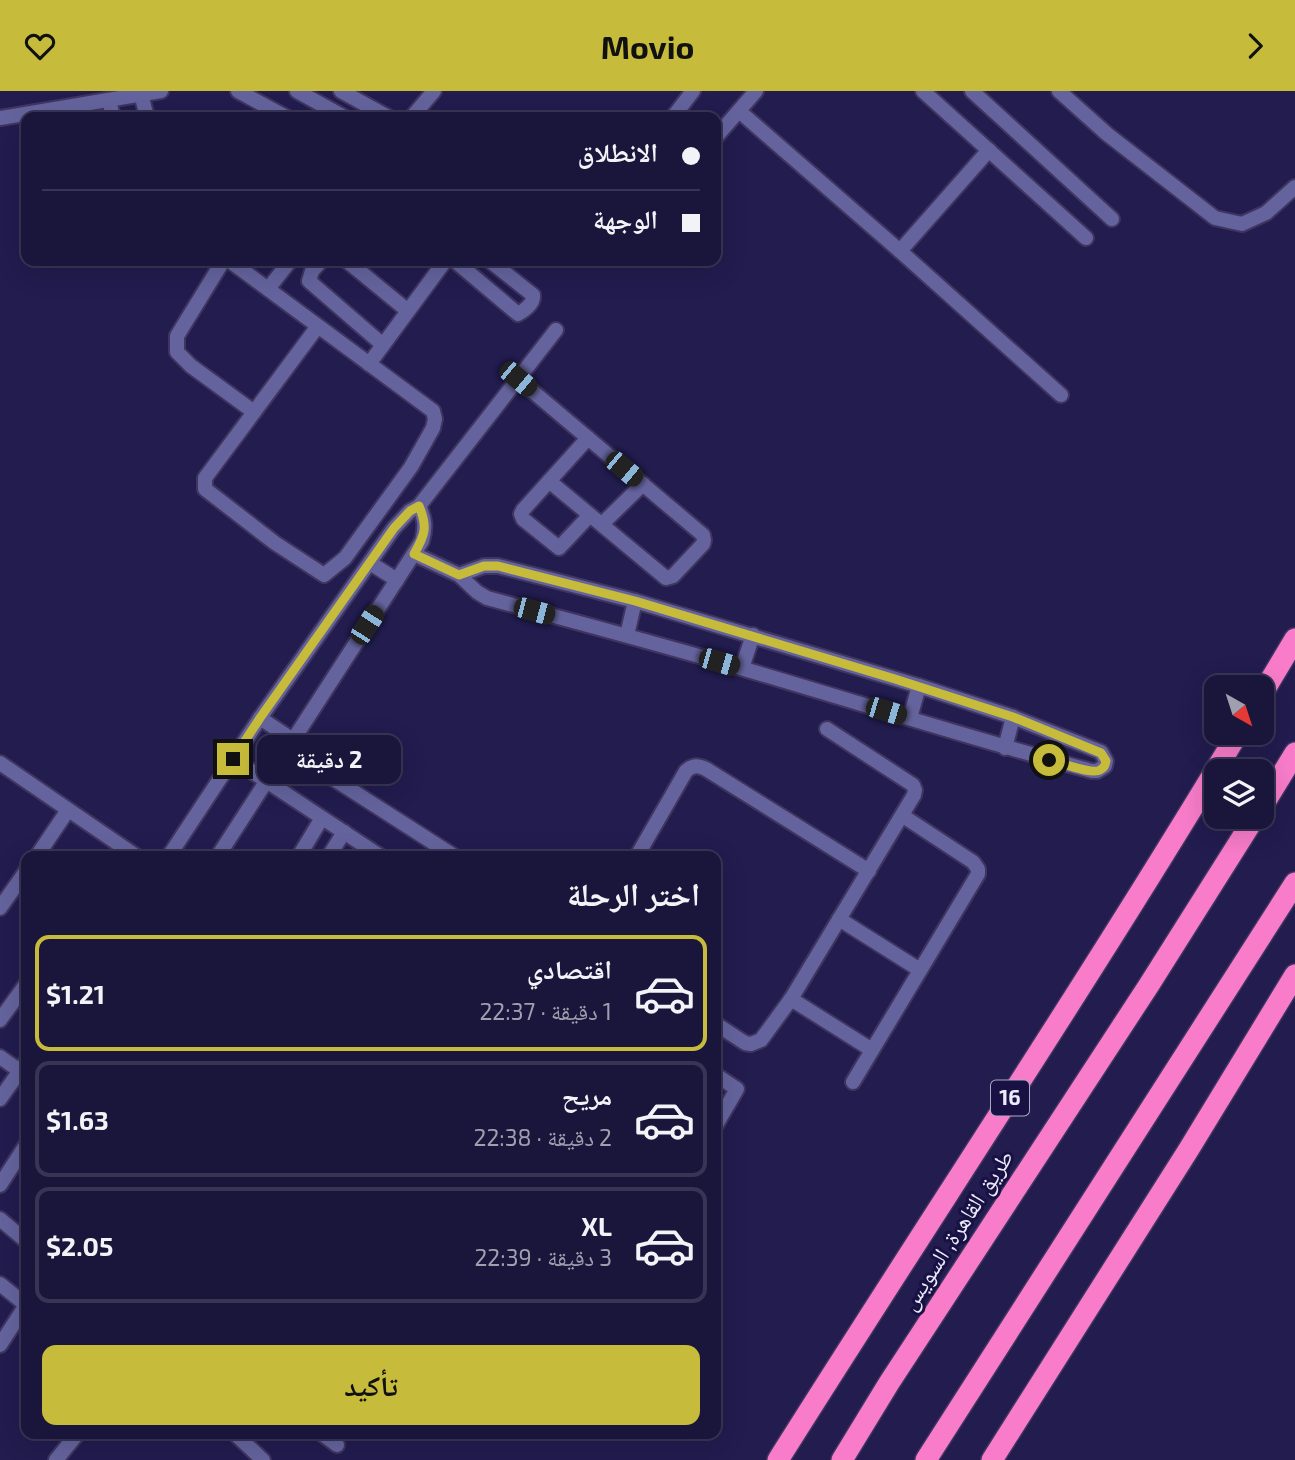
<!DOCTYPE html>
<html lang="ar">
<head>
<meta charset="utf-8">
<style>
  :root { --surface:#1a153b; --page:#272246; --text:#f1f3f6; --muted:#9f9faf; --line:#383455; --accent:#c7bb3b }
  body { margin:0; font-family:"Exo 2","Noto Naskh Arabic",sans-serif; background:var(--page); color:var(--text); direction:rtl; height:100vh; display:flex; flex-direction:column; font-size:26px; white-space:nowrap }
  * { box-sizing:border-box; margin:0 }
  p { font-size:23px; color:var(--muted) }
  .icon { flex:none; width:38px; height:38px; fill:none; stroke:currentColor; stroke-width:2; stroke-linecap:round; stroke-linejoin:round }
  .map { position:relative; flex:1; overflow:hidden; direction:ltr }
  .drawer { position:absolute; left:21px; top:760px; width:700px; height:588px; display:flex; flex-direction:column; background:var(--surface); border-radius:14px; box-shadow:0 7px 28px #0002,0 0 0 2px var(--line); direction:rtl }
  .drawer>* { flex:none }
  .hud { position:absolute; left:21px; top:21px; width:700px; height:154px; border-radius:14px; box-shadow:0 7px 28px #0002,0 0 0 2px var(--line); direction:rtl; display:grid; align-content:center; height:154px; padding:0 21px; background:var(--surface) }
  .needle { width:46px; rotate:141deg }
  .buttons { position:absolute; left:1204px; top:584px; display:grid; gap:14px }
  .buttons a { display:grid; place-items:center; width:70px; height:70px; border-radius:14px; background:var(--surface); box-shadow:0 7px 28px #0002,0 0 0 2px var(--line); font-size:35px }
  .end { position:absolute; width:32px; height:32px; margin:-16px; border:9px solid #c7bb3b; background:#111; box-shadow:0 0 0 4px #111 }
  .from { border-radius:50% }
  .bubble { position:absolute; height:49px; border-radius:14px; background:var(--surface); box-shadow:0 7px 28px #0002,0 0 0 2px var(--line); font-size:23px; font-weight:700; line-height:49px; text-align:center; direction:rtl }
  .car { position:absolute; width:21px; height:42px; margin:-21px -10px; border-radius:9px; box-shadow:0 0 5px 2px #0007; background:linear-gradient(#222 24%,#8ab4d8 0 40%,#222 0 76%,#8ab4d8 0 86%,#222 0) }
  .hud b { display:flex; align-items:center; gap:24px; height:66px; font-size:26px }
  .hud b+b { border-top:2px solid var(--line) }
  .hud i { width:18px; height:18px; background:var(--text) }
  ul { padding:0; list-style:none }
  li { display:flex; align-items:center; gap:21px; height:116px; margin:0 14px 10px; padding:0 7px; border:4px solid var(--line); border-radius:14px }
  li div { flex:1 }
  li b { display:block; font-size:26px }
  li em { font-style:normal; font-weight:700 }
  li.active { border-color:var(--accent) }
  li>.icon { width:63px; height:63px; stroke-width:1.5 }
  h2 { padding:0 21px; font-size:32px; line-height:84px }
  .primary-button { display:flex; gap:14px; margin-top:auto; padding:14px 21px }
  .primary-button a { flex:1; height:80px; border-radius:14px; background:var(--accent); color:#111; font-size:28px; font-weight:700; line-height:80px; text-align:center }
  header { display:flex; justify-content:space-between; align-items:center; height:91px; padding:0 21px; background:var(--accent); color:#111; font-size:32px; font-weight:700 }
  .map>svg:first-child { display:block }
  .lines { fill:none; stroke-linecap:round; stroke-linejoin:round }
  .minor-casing { stroke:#3f355f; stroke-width:18 }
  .highway-casing { stroke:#3f355f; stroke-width:24 }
  .minor { stroke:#64639d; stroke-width:14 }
  .highway { stroke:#f87cca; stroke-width:21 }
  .route { stroke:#c7bb3b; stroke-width:9 }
  .labels { text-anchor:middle; stroke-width:6; stroke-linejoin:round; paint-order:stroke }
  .shield { fill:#191144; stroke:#acaac3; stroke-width:2 }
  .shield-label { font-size:21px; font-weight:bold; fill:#ebecf9 }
  .street-label { font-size:23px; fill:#ebecf9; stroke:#191144 }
</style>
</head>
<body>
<header><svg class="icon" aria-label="forward" viewBox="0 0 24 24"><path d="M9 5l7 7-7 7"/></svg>Movio<svg class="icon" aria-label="heart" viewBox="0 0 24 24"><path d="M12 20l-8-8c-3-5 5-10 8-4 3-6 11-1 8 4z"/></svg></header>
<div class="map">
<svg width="1295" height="1369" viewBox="0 0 1295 1369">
  <rect width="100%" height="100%" fill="#221c4f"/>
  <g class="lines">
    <!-- minor casing -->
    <g class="minor-casing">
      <g id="minor">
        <path d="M238 0 286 26"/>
        <path d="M297 0 344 26"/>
        <path d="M341 0 388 26"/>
        <path d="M923 0 1086 147"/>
        <path d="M972 0 1112 128"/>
        <path d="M1059 0 1107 43 1215 127 1242 133 1266 122 1295 96"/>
        <path d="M141 3 147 26"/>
        <path d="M109 9 113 26"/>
        <path d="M739 20 900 160 1061 304"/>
        <path d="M412 26 434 0"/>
        <path d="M673 26 693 0"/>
        <path d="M0 27 161 0"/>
        <path d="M716 46 756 0"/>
        <path d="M900 160 989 59"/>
        <path d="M223 170 177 245V261L191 275 254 321"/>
        <path d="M230 170 433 320 435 328 433 337 411 376 345 467 324 484 275 452 205 398V387L318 235"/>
        <path d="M321 170 312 180 309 190 383 254"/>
        <path d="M347 170 408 220"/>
        <path d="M455 170 518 223C525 219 534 213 533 204L490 170"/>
        <path d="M268 198 290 170"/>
        <path d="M369 273 445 170"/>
        <path d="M518 288 703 444 704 449 703 453 673 485 666 487 549 390"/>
        <path d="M588 347 523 419 521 423 523 428 559 457 590 424"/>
        <path d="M602 433 643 393"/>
        <path d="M414 463 459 484 477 501 487 507C573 530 659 553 744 578 860 612 976 649 1092 680H1097L1105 675 1106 670 1101 661 1013 626 919 595 635 510 498 475H484L459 484"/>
        <path d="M370 472 397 489"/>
        <path d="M627 544 635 510"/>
        <path d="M742 577 753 544"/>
        <path d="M260 627 293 649"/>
        <path d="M910 627 919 595"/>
        <path d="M1005 657 1013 626"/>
        <path d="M287 658 454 765"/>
        <path d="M233 668 380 765"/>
        <path d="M0 672 136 765"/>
        <path d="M37 765 68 719"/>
        <path d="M169 765 260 627 394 437 410 420 419 415 556 239"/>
        <path d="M218 765 422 450C426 436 425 428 419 415"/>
        <path d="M299 765 322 727"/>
        <path d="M329 765 344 741"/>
        <path d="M637 765 686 680C693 674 698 674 706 678L869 780"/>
        <path d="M0 817 26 780"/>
        <path d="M839 828 920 879"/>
        <path d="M791 908 872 959"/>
        <path d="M0 929 26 893"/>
        <path d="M716 933 745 952 751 953 761 949 791 908 914 704 915 699 913 694 827 638"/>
        <path d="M0 966 20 980"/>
        <path d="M716 984 737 998 716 1034"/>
        <path d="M853 991 978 783V778L973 771 903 725"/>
        <path d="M0 1008 26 971"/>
        <path d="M0 1094 26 1054"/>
        <path d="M0 1128 26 1150"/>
        <path d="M0 1193 26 1214 0 1254"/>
        <path d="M234 1342 263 1369"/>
        <path d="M321 1342 337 1354"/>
        <path d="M56 1369 78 1342"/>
      </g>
    </g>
    <!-- highway casing -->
    <g class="highway-casing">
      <g id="highway">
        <path d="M1262 603 1295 548"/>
        <path d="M1262 716 1295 662"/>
        <path d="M778 1369C931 1126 1090 888 1238 642"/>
        <path d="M842 1369 889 1292 1149 894 1255 726"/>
        <path d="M926 1369 1295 792"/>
        <path d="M992 1369 1189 1058 1295 884"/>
      </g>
    </g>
    <!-- minor -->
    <use href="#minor" class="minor"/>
    <!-- highway -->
    <use href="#highway" class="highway"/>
  </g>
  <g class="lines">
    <!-- route -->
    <path class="route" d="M233 668 260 627 394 437 410 420 419 415C428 436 425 444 414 463L459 484 484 475H498L635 510 895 588 1013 626 1101 662 1106 670C1105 674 1105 676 1100 679 1092 684 1059 671 1049 669"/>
  </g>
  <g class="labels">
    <!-- shield labels -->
    <rect class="shield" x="991" y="989.5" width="38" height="35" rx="5"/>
    <g class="shield-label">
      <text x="1010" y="1014">16</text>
    </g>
    <!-- street labels -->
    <g class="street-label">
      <text transform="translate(957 1139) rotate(-57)" y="8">طريق القاهرة, السويس</text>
    </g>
  </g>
</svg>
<div class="buttons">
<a><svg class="needle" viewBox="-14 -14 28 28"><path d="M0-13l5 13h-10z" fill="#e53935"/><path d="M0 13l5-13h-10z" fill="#9f9faf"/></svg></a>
<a><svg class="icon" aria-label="layers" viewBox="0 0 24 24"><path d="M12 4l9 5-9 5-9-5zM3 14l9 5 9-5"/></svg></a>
</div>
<i class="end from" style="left:1049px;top:669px"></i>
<i class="end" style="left:233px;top:668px"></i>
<div class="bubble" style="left:257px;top:644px;width:144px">2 دقيقة</div>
<i class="car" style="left:518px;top:288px;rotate:130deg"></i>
<i class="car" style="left:624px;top:378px;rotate:130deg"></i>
<i class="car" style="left:534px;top:520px;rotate:105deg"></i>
<i class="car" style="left:367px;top:534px;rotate:33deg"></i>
<i class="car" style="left:719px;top:571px;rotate:106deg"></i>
<i class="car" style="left:886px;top:620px;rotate:107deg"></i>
<div class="hud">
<b><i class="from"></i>الانطلاق</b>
<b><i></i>الوجهة</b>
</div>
<section class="drawer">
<h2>اختر الرحلة</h2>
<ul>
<li class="active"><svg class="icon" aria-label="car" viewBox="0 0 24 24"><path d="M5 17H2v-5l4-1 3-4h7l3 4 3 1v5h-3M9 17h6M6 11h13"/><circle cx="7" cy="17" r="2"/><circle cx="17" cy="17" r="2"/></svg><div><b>اقتصادي</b><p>1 دقيقة · 22:37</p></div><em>$1.21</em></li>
<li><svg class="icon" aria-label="car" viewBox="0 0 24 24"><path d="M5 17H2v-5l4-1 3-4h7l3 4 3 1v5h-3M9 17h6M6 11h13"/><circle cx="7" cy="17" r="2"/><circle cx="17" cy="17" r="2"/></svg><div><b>مريح</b><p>2 دقيقة · 22:38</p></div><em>$1.63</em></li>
<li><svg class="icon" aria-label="car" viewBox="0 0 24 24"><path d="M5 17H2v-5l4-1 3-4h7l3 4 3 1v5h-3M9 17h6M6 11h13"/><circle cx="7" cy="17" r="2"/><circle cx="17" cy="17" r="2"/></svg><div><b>XL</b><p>3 دقيقة · 22:39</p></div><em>$2.05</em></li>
</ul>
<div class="primary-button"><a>تأكيد</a></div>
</section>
</div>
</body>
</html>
